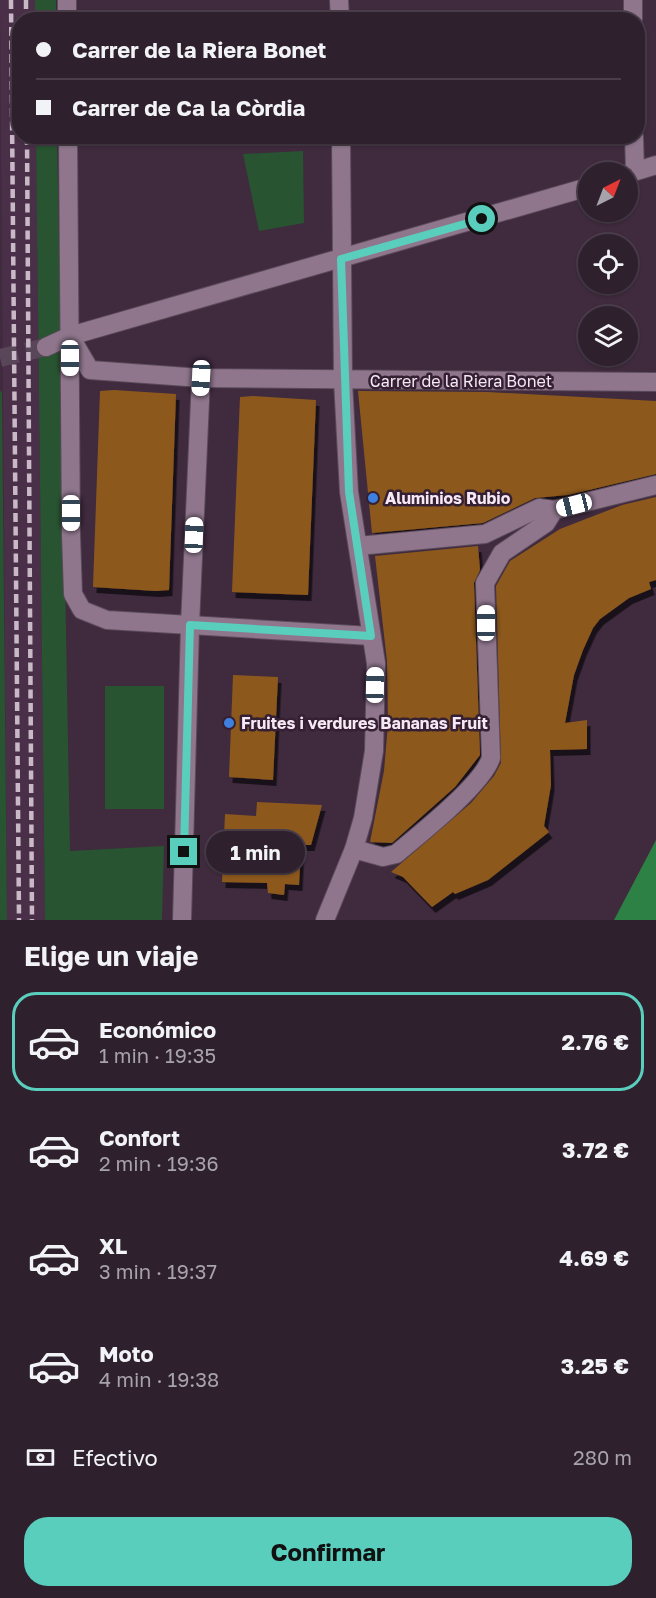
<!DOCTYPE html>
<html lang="es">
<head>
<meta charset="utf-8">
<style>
  :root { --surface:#2f202e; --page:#3b2d3a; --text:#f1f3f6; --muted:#a7a3aa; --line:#4a3e4a; --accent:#5acebd }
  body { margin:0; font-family:"Golos Text",sans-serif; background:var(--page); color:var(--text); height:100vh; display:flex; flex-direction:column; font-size:22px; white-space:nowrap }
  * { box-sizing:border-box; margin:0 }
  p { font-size:20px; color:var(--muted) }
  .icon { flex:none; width:33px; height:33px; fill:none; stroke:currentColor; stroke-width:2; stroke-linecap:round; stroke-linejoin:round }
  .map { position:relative; height:920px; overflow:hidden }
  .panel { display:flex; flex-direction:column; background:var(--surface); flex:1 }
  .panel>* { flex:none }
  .banner { position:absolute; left:12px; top:12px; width:633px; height:132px; border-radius:24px; box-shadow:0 2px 4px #0004,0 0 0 2px var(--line); display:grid; align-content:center; height:132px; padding:0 24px; background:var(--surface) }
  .needle { width:39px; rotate:42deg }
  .buttons { position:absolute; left:578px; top:162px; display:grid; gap:12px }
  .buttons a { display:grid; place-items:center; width:60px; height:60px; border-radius:50%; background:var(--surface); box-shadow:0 2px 4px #0004,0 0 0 2px var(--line); font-size:30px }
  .end { position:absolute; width:27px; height:27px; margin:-14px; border:8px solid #5acebd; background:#111; box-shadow:0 0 0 3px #111 }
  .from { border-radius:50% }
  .bubble { position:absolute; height:42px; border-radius:21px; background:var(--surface); box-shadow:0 2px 4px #0004,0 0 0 2px var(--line); font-size:20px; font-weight:700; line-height:42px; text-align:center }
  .car { position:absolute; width:18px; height:36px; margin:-18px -9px; border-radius:8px; box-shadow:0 0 4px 2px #0007; background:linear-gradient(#fff 24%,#345 0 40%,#fff 0 76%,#345 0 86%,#fff 0) }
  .banner b { display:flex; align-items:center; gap:21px; height:57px; font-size:22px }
  .banner b+b { border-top:2px solid var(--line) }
  .banner i { width:15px; height:15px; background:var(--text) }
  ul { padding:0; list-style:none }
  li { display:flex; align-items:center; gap:18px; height:99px; margin:0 12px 9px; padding:0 12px; border:3px solid transparent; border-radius:24px }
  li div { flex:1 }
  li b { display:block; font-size:22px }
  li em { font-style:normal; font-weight:700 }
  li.selected { border-color:var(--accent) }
  li>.icon { width:54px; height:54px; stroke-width:1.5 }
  h2 { padding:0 24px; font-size:27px; line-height:72px }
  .pay { display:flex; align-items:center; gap:15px; height:66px; padding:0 24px; font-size:22px }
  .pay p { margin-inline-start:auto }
  .cta { display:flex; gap:12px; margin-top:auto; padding:12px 24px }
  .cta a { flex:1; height:69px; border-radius:24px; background:var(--accent); color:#111; font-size:24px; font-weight:700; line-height:69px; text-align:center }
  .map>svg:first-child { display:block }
  .built { fill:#4a2f49 }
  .green { fill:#285431 }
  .forest { fill:#2e8144 }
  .building { fill:#8c591f; filter:url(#shadow) }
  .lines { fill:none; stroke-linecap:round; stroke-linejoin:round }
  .minor-tunnel { stroke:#5a4659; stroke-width:18; stroke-dasharray:18 9; stroke-linecap:butt }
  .pedestrian-casing { stroke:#5b4a5a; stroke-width:20 }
  .minor-casing { stroke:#5b4a5a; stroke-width:20 }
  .pedestrian { stroke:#8f768d; stroke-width:18 }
  .minor { stroke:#8f768d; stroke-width:18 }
  .rail { stroke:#c9b9c7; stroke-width:4.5; stroke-dasharray:9 4.5; stroke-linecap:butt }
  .route { stroke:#5acebd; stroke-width:8 }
  .shop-dot { fill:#3f7fe0; stroke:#352033; stroke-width:2 }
  .labels { text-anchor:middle; stroke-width:5; stroke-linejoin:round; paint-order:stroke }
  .street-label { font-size:16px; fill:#f6e8f4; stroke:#352033 }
  .poi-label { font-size:16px; font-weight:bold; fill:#f6e8f4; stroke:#352033; text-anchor:start }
</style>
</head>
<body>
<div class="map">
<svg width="656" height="920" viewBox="0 0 656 920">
  <defs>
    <filter id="shadow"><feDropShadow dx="3.5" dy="6" stdDeviation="0" flood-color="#0009"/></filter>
  </defs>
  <rect width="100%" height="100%" fill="#3f2a3e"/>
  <!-- built -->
  <path class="built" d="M0 0H35V19L20 20V136L36 137 45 920H7Z"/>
  <!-- green -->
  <g class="green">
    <rect x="35" y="0" width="21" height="19"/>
    <path d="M36 137H57L70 851 164 846 162 920H45Z"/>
    <path d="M303 151 304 223 259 231 243 154Z"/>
    <path d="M0 391 2 392 7 920H0Z"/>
    <rect x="105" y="686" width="59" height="123"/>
  </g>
  <!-- forest -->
  <path class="forest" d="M656 840V920H614Z"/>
  <!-- building -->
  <g class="building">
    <path d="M114 390 176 394 169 590 156 591 93 587 100 391Z"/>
    <path d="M358 391 487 392 656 401V474L568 495 535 498 483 523 372 533Z"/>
    <path d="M253 396 316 400 308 595 232 592 240 397Z"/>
    <path d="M656 497V580L649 582 651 589 629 598 600 619 593 628 583 650 574 675 565 723 587 720V749L550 750 551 785 544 826 549 832 488 880 455 894 453 892 432 907 403 877 391 872 471 803 494 776 501 763 496 586 510 561 560 529 622 505Z"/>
    <path d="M478 546 480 570 474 583 480 755 455 787 392 843 370 842 384 771 388 724 387 661 375 556Z"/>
    <path d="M233 675 278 677 273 780 229 777Z"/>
    <path d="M257 802 322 805 311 845H301L299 885 285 884 284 895 268 893 267 883 222 882 225 814 256 816Z"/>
  </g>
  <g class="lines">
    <!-- minor-tunnel -->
    <path class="minor-tunnel" d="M0 358 46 347"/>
    <!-- pedestrian casing -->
    <g class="pedestrian-casing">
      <path id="pedestrian" d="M70 336 90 370 201 378 656 382"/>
    </g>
    <!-- minor casing -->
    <g class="minor-casing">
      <g id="minor">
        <path d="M67 0V20"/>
        <path d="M339 0 340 20"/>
        <path d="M633 0V20"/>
        <path d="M68 136 71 535 73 594 82 610 107 620 371 636"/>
        <path d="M634 136 635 171"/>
        <path d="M627 174 656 165"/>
        <path d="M46 347 70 336 588 187"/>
        <path d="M358 546 485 534 539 508 554 510 656 485"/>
        <path d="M354 849 383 857 396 854C420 834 482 785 491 758L485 583 502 553 546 523 554 510"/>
        <path d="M182 920 190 625 201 378"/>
        <path d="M325 920 354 849 363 818 374 751 376 663 349 492 343 381 341 136"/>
      </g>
    </g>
    <!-- pedestrian -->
    <use href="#pedestrian" class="pedestrian"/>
    <!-- minor -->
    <use href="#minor" class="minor"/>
    <!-- rail -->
    <g class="rail">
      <path d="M11 0 19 920"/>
      <path d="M26 0V20"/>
      <path d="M27 136 32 920"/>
    </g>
  </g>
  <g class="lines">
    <!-- route -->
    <path class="route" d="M184 852 190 625 371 636 349 492 341 259 482 219"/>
  </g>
  <!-- markers -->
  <g class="shop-dot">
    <circle cx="373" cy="498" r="6"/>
    <circle cx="229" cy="723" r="6"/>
  </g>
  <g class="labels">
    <!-- street labels -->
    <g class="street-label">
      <text x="461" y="387">Carrer de la Riera Bonet</text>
    </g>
    <!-- poi labels -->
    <g class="poi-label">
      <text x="385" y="504">Aluminios Rubio</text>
      <text x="241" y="729">Fruites i verdures Bananas Fruit</text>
    </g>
  </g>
</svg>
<div class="buttons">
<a><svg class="needle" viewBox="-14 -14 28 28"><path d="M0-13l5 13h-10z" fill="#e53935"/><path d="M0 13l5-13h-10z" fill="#a7a3aa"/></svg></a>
<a><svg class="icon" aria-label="locate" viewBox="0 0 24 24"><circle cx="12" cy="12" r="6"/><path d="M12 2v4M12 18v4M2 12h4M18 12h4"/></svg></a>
<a><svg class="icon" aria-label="layers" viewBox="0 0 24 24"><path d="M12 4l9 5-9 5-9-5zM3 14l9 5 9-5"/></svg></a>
</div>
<i class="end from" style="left:482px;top:219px"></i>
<i class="end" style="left:184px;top:852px"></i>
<div class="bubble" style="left:206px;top:831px;width:99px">1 min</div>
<i class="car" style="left:70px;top:358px;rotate:180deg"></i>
<i class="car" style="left:201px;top:378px;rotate:183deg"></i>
<i class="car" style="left:574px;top:505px;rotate:256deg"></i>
<i class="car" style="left:71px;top:513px;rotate:180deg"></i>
<i class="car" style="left:194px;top:535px;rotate:2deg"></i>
<i class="car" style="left:486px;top:623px;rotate:0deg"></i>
<i class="car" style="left:375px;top:685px;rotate:1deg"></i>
<div class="banner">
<b><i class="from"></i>Carrer de la Riera Bonet</b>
<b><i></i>Carrer de Ca la Còrdia</b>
</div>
</div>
<section class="panel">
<h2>Elige un viaje</h2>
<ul>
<li class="selected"><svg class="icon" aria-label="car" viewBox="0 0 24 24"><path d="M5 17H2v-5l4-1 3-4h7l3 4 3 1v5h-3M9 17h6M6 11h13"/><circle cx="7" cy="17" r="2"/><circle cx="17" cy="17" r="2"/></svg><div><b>Económico</b><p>1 min · 19:35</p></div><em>2.76 €</em></li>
<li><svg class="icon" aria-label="car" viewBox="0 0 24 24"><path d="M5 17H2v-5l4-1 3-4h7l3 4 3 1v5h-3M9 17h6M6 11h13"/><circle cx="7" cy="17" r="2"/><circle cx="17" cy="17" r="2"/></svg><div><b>Confort</b><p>2 min · 19:36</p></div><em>3.72 €</em></li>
<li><svg class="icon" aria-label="car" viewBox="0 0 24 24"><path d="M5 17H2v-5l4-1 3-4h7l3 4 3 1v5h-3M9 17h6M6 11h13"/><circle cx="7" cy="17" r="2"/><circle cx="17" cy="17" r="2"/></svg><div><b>XL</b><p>3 min · 19:37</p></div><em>4.69 €</em></li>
<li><svg class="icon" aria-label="car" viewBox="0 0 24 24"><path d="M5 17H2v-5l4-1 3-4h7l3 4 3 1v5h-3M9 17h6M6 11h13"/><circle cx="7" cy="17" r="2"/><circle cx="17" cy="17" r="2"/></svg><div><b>Moto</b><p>4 min · 19:38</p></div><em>3.25 €</em></li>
</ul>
<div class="pay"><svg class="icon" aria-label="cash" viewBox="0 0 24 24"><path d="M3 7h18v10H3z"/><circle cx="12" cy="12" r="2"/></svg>Efectivo<p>280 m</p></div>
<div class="cta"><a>Confirmar</a></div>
</section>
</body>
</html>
